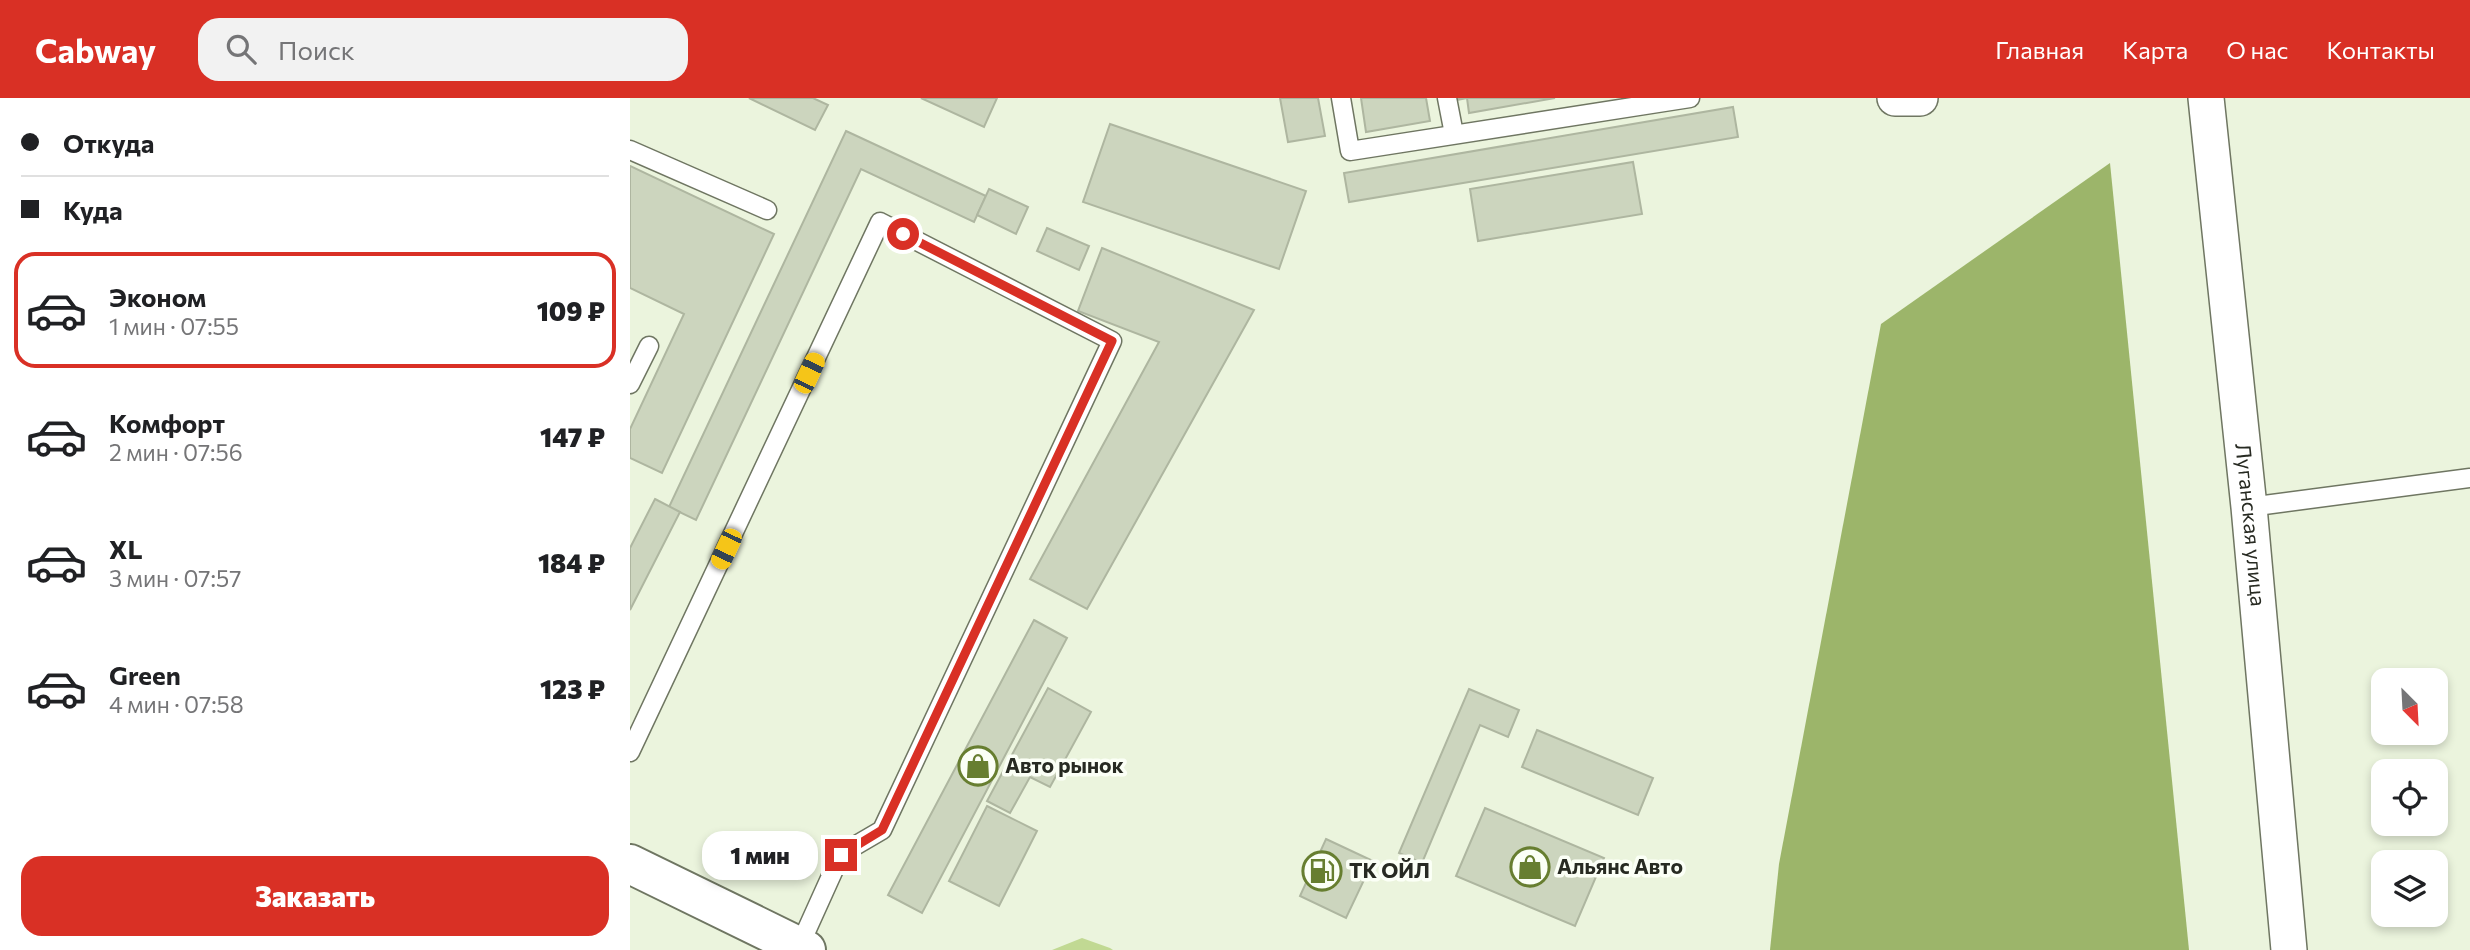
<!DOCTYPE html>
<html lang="ru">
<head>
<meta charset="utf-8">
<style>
  :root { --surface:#fff; --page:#f2f2f2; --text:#202124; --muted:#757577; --line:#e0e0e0; --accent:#d93025 }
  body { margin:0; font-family:Commissioner,sans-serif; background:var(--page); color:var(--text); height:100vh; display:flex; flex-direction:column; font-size:26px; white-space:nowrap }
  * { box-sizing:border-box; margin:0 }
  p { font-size:23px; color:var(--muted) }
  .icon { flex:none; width:38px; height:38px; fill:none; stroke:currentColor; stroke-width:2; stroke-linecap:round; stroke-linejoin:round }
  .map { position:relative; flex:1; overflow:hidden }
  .panel { display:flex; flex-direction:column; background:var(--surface); width:630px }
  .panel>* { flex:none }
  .guide { display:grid; align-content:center; height:154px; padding:0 21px; background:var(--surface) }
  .needle { width:46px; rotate:156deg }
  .controls { position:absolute; left:1741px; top:570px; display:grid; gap:14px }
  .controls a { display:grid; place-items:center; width:77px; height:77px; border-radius:14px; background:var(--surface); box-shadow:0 4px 10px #0003; font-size:35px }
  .end { position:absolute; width:32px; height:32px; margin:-16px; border:9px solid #d93025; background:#fff; box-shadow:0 0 0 4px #fff }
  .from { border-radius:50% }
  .bubble { position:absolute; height:49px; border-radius:21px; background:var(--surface); box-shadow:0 4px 10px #0003; font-size:23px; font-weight:800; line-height:49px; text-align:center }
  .car { position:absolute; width:21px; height:42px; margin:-21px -10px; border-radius:9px; box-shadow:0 0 5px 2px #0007; background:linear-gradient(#f5c518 24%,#345 0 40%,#f5c518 0 76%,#345 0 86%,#f5c518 0) }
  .guide b { display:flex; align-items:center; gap:24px; height:66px; font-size:26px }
  .guide b+b { border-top:2px solid var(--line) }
  .guide i { width:18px; height:18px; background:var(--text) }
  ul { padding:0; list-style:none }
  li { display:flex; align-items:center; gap:21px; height:116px; margin:0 14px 10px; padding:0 7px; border:4px solid transparent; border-radius:21px }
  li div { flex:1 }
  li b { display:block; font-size:26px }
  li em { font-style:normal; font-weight:800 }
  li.active { border-color:var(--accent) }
  li>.icon { width:63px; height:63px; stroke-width:1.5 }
  .action { display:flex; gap:14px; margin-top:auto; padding:14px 21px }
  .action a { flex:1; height:80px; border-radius:21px; background:var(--accent); color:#fff; font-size:28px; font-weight:800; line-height:80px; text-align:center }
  header { display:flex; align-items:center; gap:42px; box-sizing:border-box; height:98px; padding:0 35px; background:var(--accent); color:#fff }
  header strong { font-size:33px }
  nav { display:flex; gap:38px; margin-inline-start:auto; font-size:24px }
  .search { width:490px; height:63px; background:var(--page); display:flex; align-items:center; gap:18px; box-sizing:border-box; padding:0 24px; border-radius:21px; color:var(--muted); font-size:26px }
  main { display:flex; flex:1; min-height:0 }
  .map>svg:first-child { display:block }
  .green { fill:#c1d993 }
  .forest { fill:#9cb56a }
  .building { fill:#ccd5be; stroke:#aeb6a0; stroke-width:2 }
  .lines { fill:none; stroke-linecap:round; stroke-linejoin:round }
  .lane-casing { stroke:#6f7662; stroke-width:21 }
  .street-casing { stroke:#6f7662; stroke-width:38 }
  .highway-casing { stroke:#6f7662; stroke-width:42 }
  .lane { stroke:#fff; stroke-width:18 }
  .street { stroke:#fff; stroke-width:35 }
  .highway { stroke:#fff; stroke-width:38 }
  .route { stroke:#d93025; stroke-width:9 }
  .labels { text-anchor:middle; stroke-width:7; stroke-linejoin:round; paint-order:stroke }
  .street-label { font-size:21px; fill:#272a22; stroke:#fbfff6 }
  .poi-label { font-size:21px; font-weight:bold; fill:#272a22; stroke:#fbfff6; text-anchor:start }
</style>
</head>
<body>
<header>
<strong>Cabway</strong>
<div class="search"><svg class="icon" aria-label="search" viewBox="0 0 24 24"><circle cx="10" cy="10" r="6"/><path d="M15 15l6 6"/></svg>Поиск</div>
<nav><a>Главная</a><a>Карта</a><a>О нас</a><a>Контакты</a></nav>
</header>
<main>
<section class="panel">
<div class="guide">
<b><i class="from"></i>Откуда</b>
<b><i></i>Куда</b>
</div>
<ul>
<li class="active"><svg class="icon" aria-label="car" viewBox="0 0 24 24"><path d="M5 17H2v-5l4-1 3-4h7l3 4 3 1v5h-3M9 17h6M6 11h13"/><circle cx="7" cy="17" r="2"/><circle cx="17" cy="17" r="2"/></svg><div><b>Эконом</b><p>1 мин · 07:55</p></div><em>109 ₽</em></li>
<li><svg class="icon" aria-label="car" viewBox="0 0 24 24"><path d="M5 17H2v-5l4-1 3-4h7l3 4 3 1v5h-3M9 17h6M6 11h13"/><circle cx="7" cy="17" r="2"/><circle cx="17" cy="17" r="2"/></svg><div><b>Комфорт</b><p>2 мин · 07:56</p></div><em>147 ₽</em></li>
<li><svg class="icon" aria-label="car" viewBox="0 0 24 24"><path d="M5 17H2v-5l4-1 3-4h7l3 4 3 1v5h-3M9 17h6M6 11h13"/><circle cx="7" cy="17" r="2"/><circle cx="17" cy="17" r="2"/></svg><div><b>XL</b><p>3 мин · 07:57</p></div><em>184 ₽</em></li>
<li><svg class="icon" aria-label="car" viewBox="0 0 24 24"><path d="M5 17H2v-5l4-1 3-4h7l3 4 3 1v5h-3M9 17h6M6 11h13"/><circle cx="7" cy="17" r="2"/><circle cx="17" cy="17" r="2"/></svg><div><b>Green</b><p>4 мин · 07:58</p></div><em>123 ₽</em></li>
</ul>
<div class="action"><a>Заказать</a></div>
</section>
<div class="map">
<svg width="1840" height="852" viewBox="0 0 1840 852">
  <rect width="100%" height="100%" fill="#ebf4dd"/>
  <!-- green -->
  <path class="green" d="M452 840 480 850 483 852H422Z"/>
  <!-- forest -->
  <path class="forest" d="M1480 65 1559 852H1140L1149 766 1251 226Z"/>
  <!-- building -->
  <g class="building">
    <path d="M119 0H183L198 7 185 32Z"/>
    <path d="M291 0H367L354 29Z"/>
    <path d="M650 0H688L695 38 658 44Z"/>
    <path d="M731 0H796L800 23 736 34Z"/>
    <path d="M827 0H925L839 15 837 0 827 2Z"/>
    <path d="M1103 9 1108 39 719 104 714 75Z"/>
    <path d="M480 26 676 93 649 171 453 104Z"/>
    <path d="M216 33 356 98 344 124 231 71 66 422 39 409Z"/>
    <path d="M1003 64 1012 116 848 143 840 91Z"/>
    <path d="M0 68 144 136 32 375 0 360V331L54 216 0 190Z"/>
    <path d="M359 91 398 109 386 136 347 117Z"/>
    <path d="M417 130 459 148 449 172 407 153Z"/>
    <path d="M472 150 624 212 457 511 400 481 529 244 448 213Z"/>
    <path d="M25 401 50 414 0 512V450Z"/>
    <path d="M404 522 437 540 292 815 258 797Z"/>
    <path d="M418 590 461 614 420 689 400 679 380 715 357 703Z"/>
    <path d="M839 591 889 612 878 639 850 627 792 765 769 755Z"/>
    <path d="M907 632 1023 680 1008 717 892 669Z"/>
    <path d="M357 708 407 733 369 808 319 783Z"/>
    <path d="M855 710 974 760 945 828 826 778Z"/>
    <path d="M696 741 743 763 716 820 670 798Z"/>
  </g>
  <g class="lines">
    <!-- lane casing -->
    <g class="lane-casing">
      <g id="lane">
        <path d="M711 0 720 53 1060 0"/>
        <path d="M817 0 824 36"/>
        <path d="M0 52 137 112"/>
        <path d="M0 286 19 248"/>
        <path d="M1619 409 1840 380"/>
        <path d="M0 654 250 124 482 243 252 732 211 756 169 849"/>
      </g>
    </g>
    <!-- street casing -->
    <g class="street-casing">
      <g id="street">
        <path d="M1265 0H1290"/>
        <path id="s1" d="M1576 0 1619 409 1659 852"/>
      </g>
    </g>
    <!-- highway casing -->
    <g class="highway-casing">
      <path id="highway" d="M0 766 176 852"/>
    </g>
    <!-- lane -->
    <use href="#lane" class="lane"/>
    <!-- street -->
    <use href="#street" class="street"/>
    <!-- highway -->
    <use href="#highway" class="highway"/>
  </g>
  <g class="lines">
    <!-- route -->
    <path class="route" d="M211 757 252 732 482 243 273 136"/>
  </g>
  <!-- icons -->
  <defs>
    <g id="shop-ring" transform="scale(2.0125)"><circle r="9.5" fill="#fbfff6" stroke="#677e30" stroke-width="1.5"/><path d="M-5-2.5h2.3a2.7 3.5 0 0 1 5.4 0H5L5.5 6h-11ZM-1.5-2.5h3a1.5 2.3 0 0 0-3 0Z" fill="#677e30"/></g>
    <g id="fuel-ring" transform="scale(2.0125)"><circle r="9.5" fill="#fbfff6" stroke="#677e30" stroke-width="1.5"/><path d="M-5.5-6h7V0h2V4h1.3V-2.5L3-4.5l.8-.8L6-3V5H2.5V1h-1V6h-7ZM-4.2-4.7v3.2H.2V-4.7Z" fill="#677e30"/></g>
  </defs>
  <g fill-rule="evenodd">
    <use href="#shop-ring" x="348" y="668"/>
    <use href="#shop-ring" x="900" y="769"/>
    <use href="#fuel-ring" x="692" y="773"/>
  </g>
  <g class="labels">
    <!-- street labels -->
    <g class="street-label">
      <text dy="7" stroke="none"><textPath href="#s1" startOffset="429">Луганская улица</textPath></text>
    </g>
    <!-- poi labels -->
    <g class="poi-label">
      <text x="375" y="675">Авто рынок</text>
      <text x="927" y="776">Альянс Авто</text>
      <text x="719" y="780">ТК ОЙЛ</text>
    </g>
  </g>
</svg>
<div class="controls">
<a><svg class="needle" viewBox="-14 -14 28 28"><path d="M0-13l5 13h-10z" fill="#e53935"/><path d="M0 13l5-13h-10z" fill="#757577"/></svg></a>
<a><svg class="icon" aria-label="locate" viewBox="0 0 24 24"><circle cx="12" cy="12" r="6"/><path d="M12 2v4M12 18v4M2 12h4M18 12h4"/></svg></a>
<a><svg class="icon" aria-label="layers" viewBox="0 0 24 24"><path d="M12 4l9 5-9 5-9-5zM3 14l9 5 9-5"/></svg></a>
</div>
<i class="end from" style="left:273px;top:136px"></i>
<i class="end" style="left:211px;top:757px"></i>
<div class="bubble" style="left:72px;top:733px;width:116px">1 мин</div>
<i class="car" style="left:179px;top:275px;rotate:25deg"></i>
<i class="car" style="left:96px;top:451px;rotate:205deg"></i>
</div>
</main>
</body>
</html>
